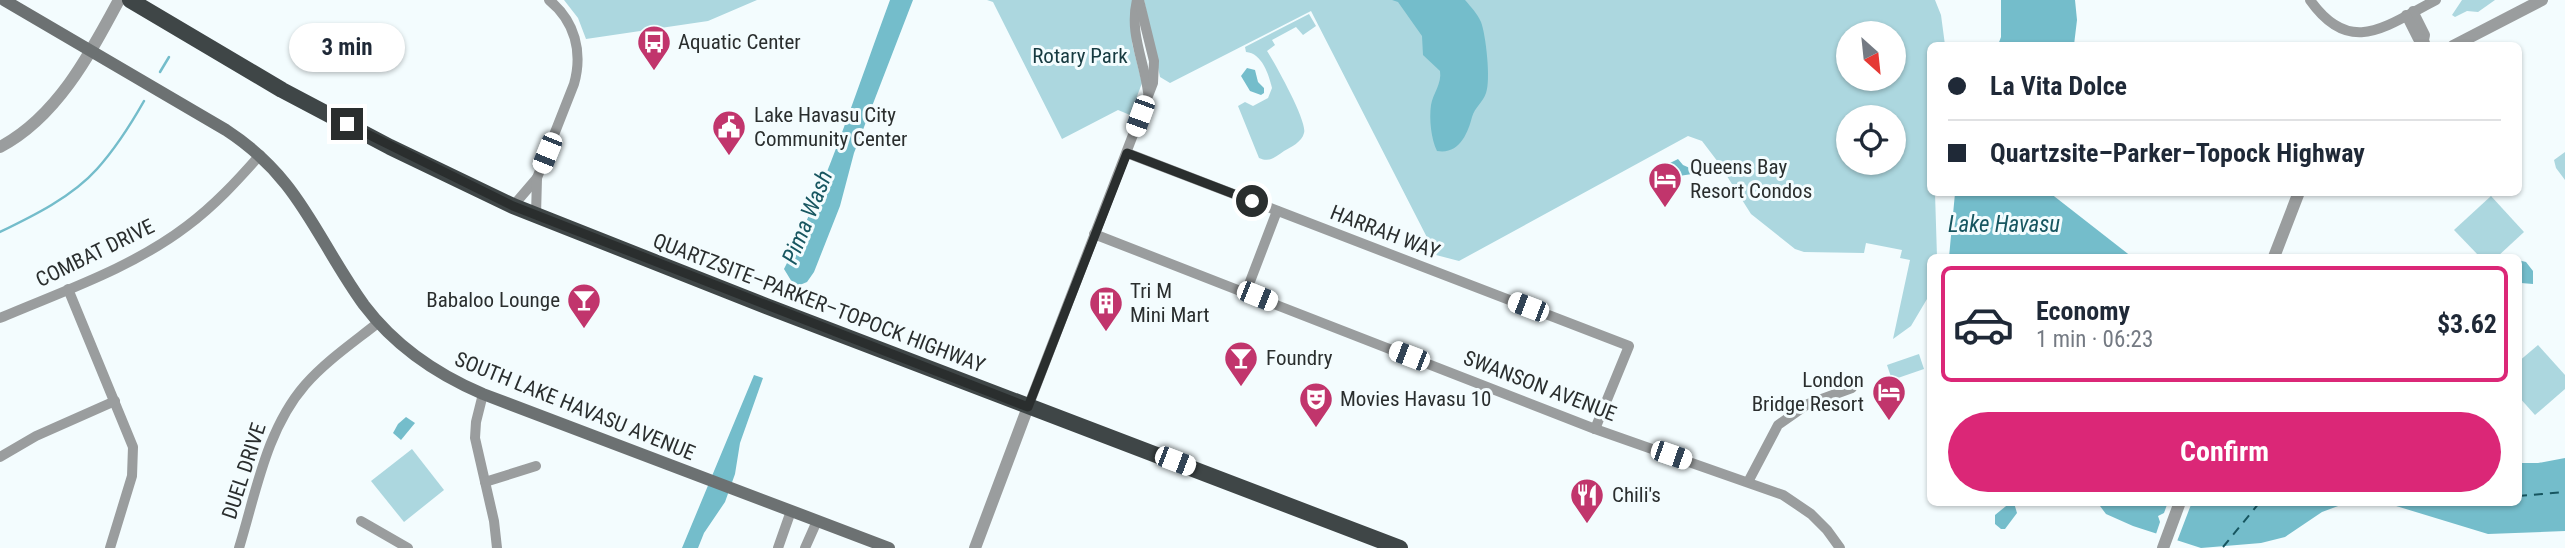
<!DOCTYPE html>
<html lang="en">
<head>
<meta charset="utf-8">
<style>
  :root { --surface:#fff; --page:#f6f6f7; --text:#1f2937; --muted:#747a83; --line:#e0e1e3; --accent:#db2777 }
  body { margin:0; font-family:"Roboto Condensed",sans-serif; background:var(--page); color:var(--text); height:100vh; display:flex; flex-direction:column; font-size:26px; white-space:nowrap }
  * { box-sizing:border-box; margin:0 }
  p { font-size:23px; color:var(--muted) }
  .icon { flex:none; width:38px; height:38px; fill:none; stroke:currentColor; stroke-width:2; stroke-linecap:round; stroke-linejoin:round }
  .map { position:relative; flex:1; overflow:hidden }
  .details { position:absolute; left:1927px; top:254px; width:595px; height:252px; display:flex; flex-direction:column; background:var(--surface); border-radius:10px; box-shadow:0 2px 5px #0004 }
  .details>* { flex:none }
  .banner { position:absolute; left:1927px; top:42px; width:595px; height:154px; border-radius:10px; box-shadow:0 2px 5px #0004; display:grid; align-content:center; height:154px; padding:0 21px; background:var(--surface) }
  .needle { width:46px; rotate:153deg }
  .buttons { position:absolute; left:1836px; top:21px; display:grid; gap:14px }
  .buttons a { display:grid; place-items:center; width:70px; height:70px; border-radius:50%; background:var(--surface); box-shadow:0 2px 5px #0004; font-size:35px }
  .end { position:absolute; width:32px; height:32px; margin:-16px; border:9px solid #2a2e2e; background:#fff; box-shadow:0 0 0 4px #fff }
  .from { border-radius:50% }
  .bubble { position:absolute; height:49px; border-radius:24px; background:var(--surface); box-shadow:0 2px 5px #0004; font-size:23px; font-weight:700; line-height:49px; text-align:center }
  .car { position:absolute; width:21px; height:42px; margin:-21px -10px; border-radius:9px; box-shadow:0 0 5px 2px #0007; background:linear-gradient(#fff 24%,#345 0 40%,#fff 0 76%,#345 0 86%,#fff 0) }
  .banner b { display:flex; align-items:center; gap:24px; height:66px; font-size:26px }
  .banner b+b { border-top:2px solid var(--line) }
  .banner i { width:18px; height:18px; background:var(--text) }
  ul { padding:12px 0 0; list-style:none }
  li { display:flex; align-items:center; gap:21px; height:116px; margin:0 14px 10px; padding:0 7px; border:4px solid var(--line); border-radius:10px }
  li div { flex:1 }
  li b { display:block; font-size:26px }
  li em { font-style:normal; font-weight:700 }
  li.current { border-color:var(--accent) }
  li>.icon { width:63px; height:63px; stroke-width:1.5 }
  .button { display:flex; gap:14px; margin-top:auto; padding:14px 21px }
  .button a { flex:1; height:80px; border-radius:42px; background:var(--accent); color:#fff; font-size:28px; font-weight:700; line-height:80px; text-align:center }
  .map>svg:first-child { display:block }
  .green { fill:#acd7df; fill-rule:evenodd }
  .water { fill:#74bdcb }
  .pier { fill:#f3fcfe }
  .lines { fill:none; stroke-linecap:round; stroke-linejoin:round }
  .stream { stroke:#74bdcb; stroke-width:2.5 }
  .ferry { stroke:#175660; stroke-width:2; stroke-dasharray:9 7; stroke-linecap:butt }
  .minor { stroke:#9a9d9e; stroke-width:10 }
  .tertiary { stroke:#9a9d9e; stroke-width:12 }
  .secondary { stroke:#6c7172; stroke-width:12 }
  .trunk { stroke:#3f4647; stroke-width:16 }
  .route { stroke:#2a2e2e; stroke-width:9 }
  .labels { text-anchor:middle; stroke-width:6; stroke-linejoin:round; paint-order:stroke }
  .poi-label { font-size:21px; fill:#2a2e2e; stroke:#f3fcfe; text-anchor:start }
  .park-label { font-size:21px; fill:#163a40; stroke:#f3fcfe }
  .street-label { font-size:21px; fill:#2a2e2e; stroke:#f3fcfe }
  .water-label { font-size:23px; font-style:italic; fill:#175660; stroke:#f3fcfe }
</style>
</head>
<body>
<div class="map">
<svg width="2565" height="548" viewBox="0 0 2565 548">
  <rect width="100%" height="100%" fill="#f3fcfe"/>
  <!-- green -->
  <g class="green">
    <path d="M564 0H757L708 21 586 39 578 18Z"/>
    <path d="M987 0H1134L1131 16 1132 43 1142 83 1130 115 1118 110 1062 139 993 2Z"/>
    <path d="M1144 0H1935L1941 15 1945 45 1930 46V192L1935 193 1937 257H1930V290L1927 299 1911 326 1893 339 1910 260 1900 258 1902 250 1866 243 1864 253 1804 252 1795 249 1751 214 1718 162 1702 141 1688 136 1459 261 1436 255 1311 11 1170 83 1160 77ZM1848 33H1894V79H1848ZM1848 117H1894V163H1848Z"/>
    <path d="M2462 0H2495L2478 12 2467 11 2455 17 2452 15Z"/>
    <path d="M1309 14 1316 26 1303 35 1296 27 1272 40 1275 45 1267 51C1273 60 1308 122 1304 133 1302 142 1291 147 1284 151 1275 157 1270 163 1259 158L1238 106 1245 102 1253 106 1268 98 1272 88C1269 75 1262 53 1246 52L1245 47Z"/>
    <path d="M2565 152V180L2556 168 2554 160Z"/>
    <path d="M2491 196 2524 232 2497 257H2480L2454 230Z"/>
    <path d="M2538 345 2565 375V389L2535 415 2518 396V362Z"/>
    <path d="M1919 354 1924 369 1892 380 1887 365Z"/>
    <path d="M412 449 444 490 404 522 371 481Z"/>
  </g>
  <!-- water -->
  <g class="water">
    <path d="M890 0H913L854 153 840 206 814 272 807 282 795 287 784 269C827 184 857 89 890 0Z"/>
    <path d="M1392 0H1465C1471 7 1477 13 1481 22 1486 35 1491 81 1486 93 1483 102 1475 107 1472 117 1468 133 1459 155 1437 151 1431 139 1429 119 1431 105 1433 93 1442 84 1440 71L1423 55 1422 36 1398 2Z"/>
    <path d="M2001 0H2075L2077 20 2074 45H1998L2001 37Z"/>
    <path d="M1247 68 1255 70 1258 82 1264 88V93L1261 95 1250 91 1241 76Z"/>
    <path d="M1678 159 1683 165 1692 169V174L1679 176 1667 169 1668 164Z"/>
    <path d="M1955 193H2050L2132 257H1949Z"/>
    <path d="M2518 260 2526 262 2533 271V284L2521 283 2522 273 2518 269Z"/>
    <path d="M754 375 763 378 740 443 735 474 725 502 704 533 698 548H682Z"/>
    <path d="M406 417 415 423 401 440 393 433 398 424Z"/>
    <path d="M2565 458V531L2488 534 2383 502H2518V463H2538Z"/>
    <path d="M2011 502 2014 503 2017 513 2005 529H2001L1995 524V515Z"/>
    <path d="M2097 502H2349L2322 512 2285 537 2261 543 2201 548 2133 526 2106 514Z"/>
  </g>
  <!-- pier -->
  <path class="pier" d="M2168 502H2192L2176 544 2155 537 2160 522 2158 516 2164 513Z"/>
  <g class="lines">
    <!-- stream -->
    <g class="stream">
      <path d="M160 72 169 57"/>
      <path d="M0 232C33 216 72 197 97 169 114 150 131 124 144 101"/>
    </g>
    <!-- ferry -->
    <g class="ferry">
      <path d="M2518 496 2565 492"/>
      <path d="M2223 547 2260 502"/>
    </g>
    <!-- minor -->
    <g class="minor">
      <path d="M1137 0C1129 33 1144 60 1148 92"/>
      <path d="M2310 0C2351 58 2387 25 2436 0"/>
      <path d="M2413 11 2425 35 2424 40 2426 46"/>
      <path d="M2406 15 2418 39 2424 40"/>
      <path d="M1127 153 1629 346 1595 429"/>
      <path d="M513 206 537 178 574 84C583 52 575 21 549 0"/>
      <path d="M536 215 537 178"/>
      <path d="M1094 234 1595 429 1783 495 1811 514 1827 530 1840 548"/>
      <path d="M68 289 133 447 132 476 110 548"/>
      <path d="M1246 292 1277 211"/>
      <path d="M0 318C63 291 132 268 187 226 215 205 237 181 260 155"/>
      <path d="M483 394 476 422 475 438 494 521 497 548"/>
      <path d="M1028 407 1153 83 1154 61 1139 0"/>
      <path d="M0 457 36 436 115 401"/>
      <path d="M485 482 536 466"/>
      <path d="M1748 482 1778 425 1808 404 1852 388"/>
      <path d="M361 521 408 548"/>
      <path d="M239 548C256 493 266 430 305 385 326 361 354 342 379 322"/>
      <path d="M778 548 791 511"/>
      <path d="M805 548 817 521"/>
    </g>
    <!-- tertiary -->
    <g class="tertiary">
      <path d="M2453 46 2542 0"/>
      <path d="M0 147C57 117 90 54 119 0"/>
      <path d="M2274 257 2299 192"/>
      <path d="M975 548 1028 407"/>
      <path d="M2163 548 2180 502"/>
    </g>
    <!-- secondary -->
    <path class="secondary" d="M4 0 226 130C301 179 315 237 364 305 395 346 436 374 483 394L889 548"/>
    <!-- trunk -->
    <path class="trunk" d="M130 0 282 90 390 147 513 206 766 306 1400 548"/>
  </g>
  <g class="lines">
    <!-- route -->
    <path class="route" d="M347 124 513 206 1028 407 1127 153 1252 201"/>
  </g>
  <!-- icons -->
  <defs>
    <g id="bus-pin" transform="scale(1.75)"><path d="M0 17L-7.5 6A9.5 9.5 0 1 1 7.5 6Z" fill="#c1356c" stroke="#f3fcfe"/><path d="M-5-6H5V4H4V6H2V4H-2V6H-4V4H-5ZM-3.5-4V0h7V-4ZM-3.5 1.2v1.5H-2V1.2ZM2 1.2v1.5H3.5V1.2Z" fill="#fff"/></g>
    <g id="civic-pin" transform="scale(1.75)"><path d="M0 17L-7.5 6A9.5 9.5 0 1 1 7.5 6Z" fill="#c1356c" stroke="#f3fcfe"/><path d="M-.6-6.5H3V-4.5H.6V-3L4-1V1h2V6H-6V1h2V-1L-.6-3ZM-1.2 2.5V6h2.4V2.5Z" fill="#fff"/></g>
    <g id="hotel-pin" transform="scale(1.75)"><path d="M0 17L-7.5 6A9.5 9.5 0 1 1 7.5 6Z" fill="#c1356c" stroke="#f3fcfe"/><path d="M-6-4.5h1.5V1H6V5H4.5V3h-9V5H-6ZM-4 0a1.8 1.8 0 1 1 3.6 0ZM.5 0V-2.5h3Q6-2.5 6 0Z" fill="#fff"/></g>
    <g id="bar-pin" transform="scale(1.75)"><path d="M0 17L-7.5 6A9.5 9.5 0 1 1 7.5 6Z" fill="#c1356c" stroke="#f3fcfe"/><path d="M-6-5H6L.8 .8V4.5H3.5V6h-7V4.5H-.8V.8Z" fill="#fff"/></g>
    <g id="building-pin" transform="scale(1.75)"><path d="M0 17L-7.5 6A9.5 9.5 0 1 1 7.5 6Z" fill="#c1356c" stroke="#f3fcfe"/><path d="M-4-6H4V6H1V3H-1V6H-4ZM-2.5-4.3h1.7v1.8h-1.7ZM.8-4.3h1.7v1.8H.8ZM-2.5-1h1.7V.8h-1.7ZM.8-1h1.7V.8H.8Z" fill="#fff"/></g>
    <g id="theatre-pin" transform="scale(1.75)"><path d="M0 17L-7.5 6A9.5 9.5 0 1 1 7.5 6Z" fill="#c1356c" stroke="#f3fcfe"/><path d="M-5-5.5Q0-4 5-5.5V0Q5 5 0 6Q-5 5-5 0ZM-3.3-2.5H-1v1.5H-3.3ZM1-2.5H3.3v1.5H1ZM-2.8 1Q0 5.5 2.8 1Z" fill="#fff"/></g>
    <g id="restaurant-pin" transform="scale(1.75)"><path d="M0 17L-7.5 6A9.5 9.5 0 1 1 7.5 6Z" fill="#c1356c" stroke="#f3fcfe"/><path d="M-5-6h1v4h1v-4h1v4h1v-4h1v5L-1.5 .5V6h-2V.5L-5-1ZM5-6V6H3V1.5H1.5Q1.5-4 5-6Z" fill="#fff"/></g>
  </defs>
  <g fill-rule="evenodd">
    <use href="#bus-pin" x="654" y="42"/>
    <use href="#civic-pin" x="729" y="127"/>
    <use href="#hotel-pin" x="1665" y="179"/>
    <use href="#bar-pin" x="584" y="300"/>
    <use href="#building-pin" x="1106" y="303"/>
    <use href="#bar-pin" x="1241" y="358"/>
    <use href="#hotel-pin" x="1889" y="392"/>
    <use href="#theatre-pin" x="1316" y="399"/>
    <use href="#restaurant-pin" x="1587" y="495"/>
  </g>
  <g class="labels">
    <!-- poi labels -->
    <g class="poi-label">
      <text x="678" y="49">Aquatic Center</text>
      <text x="754" y="122">Lake Havasu City<tspan x="754" dy="24">Community Center</tspan></text>
      <text x="1690" y="174">Queens Bay<tspan x="1690" dy="24">Resort Condos</tspan></text>
      <text x="1130" y="298">Tri M<tspan x="1130" dy="24">Mini Mart</tspan></text>
      <text x="560" y="307" text-anchor="end">Babaloo Lounge</text>
      <text x="1266" y="365">Foundry</text>
      <text x="1864" y="387" text-anchor="end">London<tspan x="1864" dy="24">Bridge Resort</tspan></text>
      <text x="1340" y="406">Movies Havasu 10</text>
      <text x="1612" y="502">Chili's</text>
    </g>
    <!-- park labels -->
    <g class="park-label">
      <text x="1080" y="63">Rotary Park</text>
    </g>
    <!-- street labels -->
    <g class="street-label">
      <text transform="translate(1385 232) rotate(21)" y="7">HARRAH WAY</text>
      <text transform="translate(95 253) rotate(-26)" y="7">COMBAT DRIVE</text>
      <text transform="translate(819 303) rotate(21)" y="7">QUARTZSITE–PARKER–TOPOCK HIGHWAY</text>
      <text transform="translate(1540 386) rotate(21)" y="7">SWANSON AVENUE</text>
      <text transform="translate(575 406) rotate(22)" y="7">SOUTH LAKE HAVASU AVENUE</text>
      <text transform="translate(244 471) rotate(-72)" y="7">DUEL DRIVE</text>
    </g>
    <!-- water labels -->
    <g class="water-label">
      <text transform="translate(807 217) rotate(-68)" y="8">Pima Wash</text>
      <text x="2004" y="232">Lake Havasu</text>
    </g>
  </g>
</svg>
<div class="buttons">
<a><svg class="needle" viewBox="-14 -14 28 28"><path d="M0-13l5 13h-10z" fill="#e53935"/><path d="M0 13l5-13h-10z" fill="#747a83"/></svg></a>
<a><svg class="icon" aria-label="locate" viewBox="0 0 24 24"><circle cx="12" cy="12" r="6"/><path d="M12 2v4M12 18v4M2 12h4M18 12h4"/></svg></a>
</div>
<i class="end from" style="left:1252px;top:201px"></i>
<i class="end" style="left:347px;top:124px"></i>
<div class="bubble" style="left:289px;top:23px;width:116px">3 min</div>
<i class="car" style="left:1140px;top:116px;rotate:200deg"></i>
<i class="car" style="left:547px;top:153px;rotate:202deg"></i>
<i class="car" style="left:1257px;top:296px;rotate:112deg"></i>
<i class="car" style="left:1528px;top:307px;rotate:291deg"></i>
<i class="car" style="left:1409px;top:356px;rotate:291deg"></i>
<i class="car" style="left:1671px;top:455px;rotate:109deg"></i>
<i class="car" style="left:1175px;top:461px;rotate:111deg"></i>
<div class="banner">
<b><i class="from"></i>La Vita Dolce</b>
<b><i></i>Quartzsite–Parker–Topock Highway</b>
</div>
<section class="details">
<ul>
<li class="current"><svg class="icon" aria-label="car" viewBox="0 0 24 24"><path d="M5 17H2v-5l4-1 3-4h7l3 4 3 1v5h-3M9 17h6M6 11h13"/><circle cx="7" cy="17" r="2"/><circle cx="17" cy="17" r="2"/></svg><div><b>Economy</b><p>1 min · 06:23</p></div><em>$3.62</em></li>
</ul>
<div class="button"><a>Confirm</a></div>
</section>
</div>
</body>
</html>
